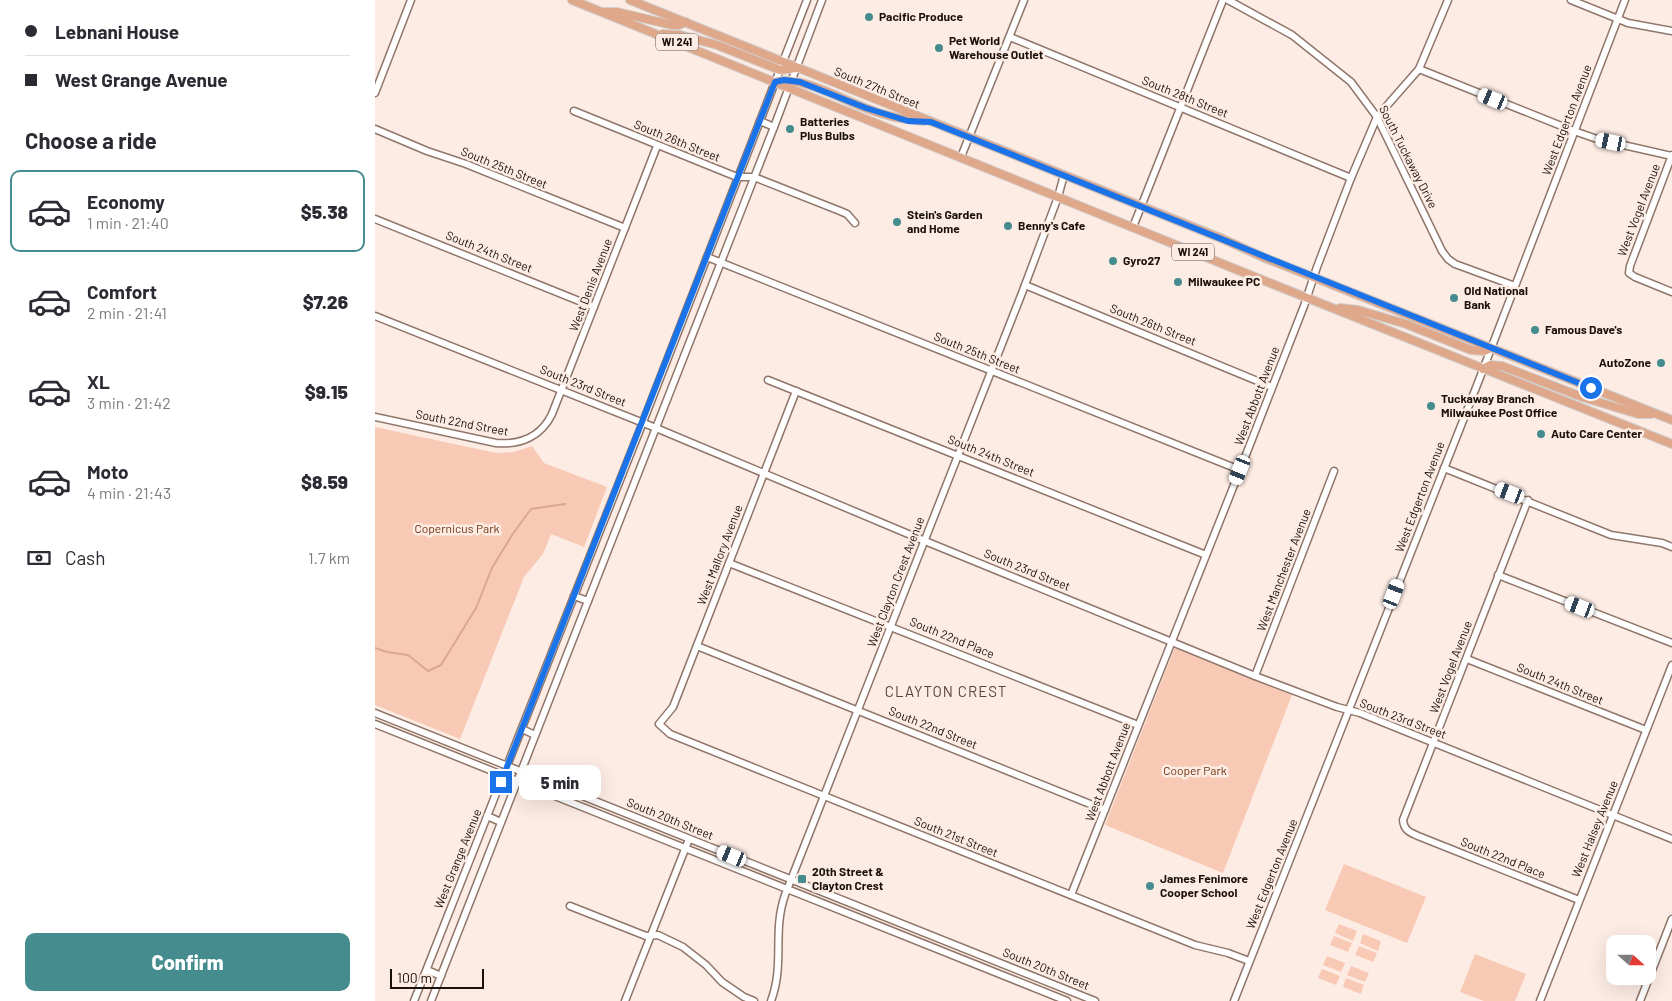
<!DOCTYPE html>
<html lang="en">
<head>
<meta charset="utf-8">
<style>
  :root { --surface:#fff; --page:#f7f7f7; --text:#2b2b33; --muted:#7c7c81; --line:#e1e1e2; --accent:#448c8d }
  body { margin:0; font-family:Barlow,sans-serif; background:var(--page); color:var(--text); height:100vh; display:flex; flex-direction:column; font-size:19px; white-space:nowrap }
  * { box-sizing:border-box; margin:0 }
  p { font-size:16px; color:var(--muted) }
  .icon { flex:none; width:28px; height:28px; fill:none; stroke:currentColor; stroke-width:2; stroke-linecap:round; stroke-linejoin:round }
  .map { position:relative; flex:1; overflow:hidden }
  .side { display:flex; flex-direction:column; background:var(--surface); width:375px }
  .side>* { flex:none }
  .top-card { display:grid; align-content:center; height:110px; padding:0 25px; background:var(--surface) }
  .needle { width:32px; rotate:111deg }
  .tools { position:absolute; left:1231px; top:935px; display:grid; gap:10px }
  .tools a { display:grid; place-items:center; width:50px; height:50px; border-radius:10px; background:var(--surface); box-shadow:0 5px 20px #0002; font-size:25px }
  .scale { position:absolute; left:15px; bottom:12px; width:94px; box-sizing:border-box; padding-left:5px; border:2px solid #1a100c; border-top:0; font-size:14px; line-height:18px; white-space:nowrap; color:#1a100c; -webkit-text-stroke:4px #fdece4; paint-order:stroke }
  .end { position:absolute; width:22px; height:22px; margin:-11px; border:6px solid #1a73e8; background:#fff; box-shadow:0 0 0 2px #fff }
  .from { border-radius:50% }
  .bubble { position:absolute; height:35px; border-radius:10px; background:var(--surface); box-shadow:0 5px 20px #0002; font-size:16px; font-weight:800; line-height:35px; text-align:center }
  .car { position:absolute; width:15px; height:30px; margin:-15px -8px; border-radius:6px; box-shadow:0 0 4px 1px #0007; background:linear-gradient(#fff 24%,#345 0 40%,#fff 0 76%,#345 0 86%,#fff 0) }
  .top-card b { display:flex; align-items:center; gap:18px; height:48px; font-size:19px }
  .top-card b+b { border-top:1px solid var(--line) }
  .top-card i { width:12px; height:12px; background:var(--text) }
  ul { padding:0; list-style:none }
  li { display:flex; align-items:center; gap:15px; height:82px; margin:0 10px 8px; padding:0 15px; border:2px solid transparent; border-radius:10px }
  li div { flex:1 }
  li b { display:block; font-size:19px }
  li em { font-style:normal; font-weight:800 }
  li.active { border-color:var(--accent) }
  li>.icon { width:45px; height:45px; stroke-width:1.5 }
  h2 { padding:0 25px; font-size:22px; line-height:60px }
  .pay { display:flex; align-items:center; gap:12px; height:55px; padding:0 25px; font-size:19px }
  .pay p { margin-inline-start:auto }
  .primary-button { display:flex; gap:10px; margin-top:auto; padding:10px 25px }
  .primary-button a { flex:1; height:58px; border-radius:10px; background:var(--accent); color:#fff; font-size:20px; font-weight:800; line-height:58px; text-align:center }
  main { display:flex; flex:1; min-height:0 }
  .map>svg:first-child { display:block }
  .green { fill:#f8cab5 }
  .lines { fill:none; stroke-linecap:round; stroke-linejoin:round }
  .stream { stroke:#daa890; stroke-width:2 }
  .minor-casing { stroke:#90766a; stroke-width:9 }
  .major-casing { stroke:#d1cfce; stroke-width:10 }
  .minor { stroke:#fff; stroke-width:6 }
  .major { stroke:#dfa88b; stroke-width:8 }
  .route { stroke:#1a73e8; stroke-width:6 }
  .poi-dot { fill:#448c8d; stroke:#fdece4; stroke-width:2 }
  .labels { text-anchor:middle; stroke-width:5; stroke-linejoin:round; paint-order:stroke }
  .shield { fill:#fdece4; stroke:#5e524d; stroke-width:1 }
  .shield-label { font-size:11px; font-weight:bold; fill:#1a100c }
  .poi-label { font-size:12px; font-weight:bold; fill:#1a100c; stroke:#fdece4; text-anchor:start }
  .street-label { font-size:12px; fill:#1a100c; stroke:#fdece4 }
  .park-label { font-size:12px; fill:#6e310d; stroke:#fdece4 }
  .quarter-label { font-size:15px; letter-spacing:1px; fill:#594238; stroke:#fdece4 }
</style>
</head>
<body>
<main>
<section class="side">
<div class="top-card">
<b><i class="from"></i>Lebnani House</b>
<b><i></i>West Grange Avenue</b>
</div>
<h2>Choose a ride</h2>
<ul>
<li class="active"><svg class="icon" aria-label="car" viewBox="0 0 24 24"><path d="M5 17H2v-5l4-1 3-4h7l3 4 3 1v5h-3M9 17h6M6 11h13"/><circle cx="7" cy="17" r="2"/><circle cx="17" cy="17" r="2"/></svg><div><b>Economy</b><p>1 min · 21:40</p></div><em>$5.38</em></li>
<li><svg class="icon" aria-label="car" viewBox="0 0 24 24"><path d="M5 17H2v-5l4-1 3-4h7l3 4 3 1v5h-3M9 17h6M6 11h13"/><circle cx="7" cy="17" r="2"/><circle cx="17" cy="17" r="2"/></svg><div><b>Comfort</b><p>2 min · 21:41</p></div><em>$7.26</em></li>
<li><svg class="icon" aria-label="car" viewBox="0 0 24 24"><path d="M5 17H2v-5l4-1 3-4h7l3 4 3 1v5h-3M9 17h6M6 11h13"/><circle cx="7" cy="17" r="2"/><circle cx="17" cy="17" r="2"/></svg><div><b>XL</b><p>3 min · 21:42</p></div><em>$9.15</em></li>
<li><svg class="icon" aria-label="car" viewBox="0 0 24 24"><path d="M5 17H2v-5l4-1 3-4h7l3 4 3 1v5h-3M9 17h6M6 11h13"/><circle cx="7" cy="17" r="2"/><circle cx="17" cy="17" r="2"/></svg><div><b>Moto</b><p>4 min · 21:43</p></div><em>$8.59</em></li>
</ul>
<div class="pay"><svg class="icon" aria-label="cash" viewBox="0 0 24 24"><path d="M3 7h18v10H3z"/><circle cx="12" cy="12" r="2"/></svg>Cash<p>1.7 km</p></div>
<div class="primary-button"><a>Confirm</a></div>
</section>
<div class="map">
<svg width="1297" height="1001" viewBox="0 0 1297 1001">
  <rect width="100%" height="100%" fill="#fdece4"/>
  <!-- green -->
  <g class="green">
    <path d="M0 427 121 453 139 452 157 446 169 463 232 487 209 547 176 534 168 554 149 577 85 739 0 705Z"/>
    <path d="M800 647 917 695 848 873 730 825Z"/>
    <path d="M969 864 1051 897 1032 943 950 910Z"/>
    <path d="M964 924 982 931 978 941 960 933Z"/>
    <path d="M988 934 1006 941 1003 951 985 943Z"/>
    <path d="M959 936 977 943 973 952 955 945Z"/>
    <path d="M984 946 1002 953 998 962 980 955Z"/>
    <path d="M1100 954 1151 974 1140 1001H1109L1085 992Z"/>
    <path d="M952 956 970 963 966 972 948 965Z"/>
    <path d="M976 966 994 973 990 982 972 975Z"/>
    <path d="M947 969 965 976 961 985 943 978Z"/>
    <path d="M971 978 989 985 986 994 968 987Z"/>
  </g>
  <g class="lines">
    <!-- stream -->
    <path class="stream" d="M0 648 12 652 33 655 53 671 66 665 101 608 117 568 137 535 156 509 190 504"/>
    <!-- minor casing -->
    <g class="minor-casing">
      <g id="minor">
        <path d="M853 0 917 35 976 82 1002 117 1067 251 1073 259 1080 264 1140 286"/>
        <path d="M1196 0 1253 23 1297 31"/>
        <path d="M635 37 976 178"/>
        <path d="M1044 69 1199 131 1222 139 1297 156"/>
        <path d="M0 93 36 0"/>
        <path d="M199 111 362 177H379L465 211 472 214 480 223"/>
        <path d="M385 121 399 127"/>
        <path d="M0 129 52 151 91 164 250 228"/>
        <path d="M1297 155 1255 266 1254 273 1260 277 1297 292"/>
        <path d="M586 157 649 0"/>
        <path d="M0 219 219 307"/>
        <path d="M758 227 848 0"/>
        <path d="M332 257 865 470"/>
        <path d="M650 285 897 387"/>
        <path d="M0 316 281 428 550 541 880 676 962 707 985 713 1297 839"/>
        <path d="M393 380 831 555"/>
        <path d="M421 391 298 707 284 724 295 734 820 945 853 953 874 961"/>
        <path d="M0 417 121 443C145 445 166 437 177 414L282 146"/>
        <path d="M1069 468 1236 535 1287 543 1297 547"/>
        <path d="M1153 500 1028 820C1029 830 1034 832 1043 836L1204 900"/>
        <path d="M354 563 763 725"/>
        <path d="M1123 575 1297 643"/>
        <path d="M199 596 213 601"/>
        <path d="M322 646 730 810"/>
        <path d="M1092 659 1271 730"/>
        <path d="M880 676 959 471"/>
        <path d="M0 713 720 1001"/>
        <path d="M0 724 692 1001"/>
        <path d="M147 729 160 735"/>
        <path d="M112 816 126 822"/>
        <path d="M696 895 865 470 929 306 942 267 976 178 1002 117 1044 69 1073 0"/>
        <path d="M195 906 271 936 283 935 308 947 331 965 347 982 369 997 379 1001"/>
        <path d="M52 970 66 976"/>
        <path d="M39 1001 268 422 432 0"/>
        <path d="M56 1001 399 127 447 0"/>
        <path d="M250 1001 314 839"/>
        <path d="M396 1001C410 964 397 932 410 895L647 293 683 197 689 175"/>
        <path d="M859 1001 1104 380 1250 0"/>
        <path d="M1165 1001 1297 665"/>
        <path d="M1265 1001 1297 919"/>
      </g>
    </g>
    <!-- major casing -->
    <g class="major-casing">
      <g id="major">
        <path d="M197 0 875 275 1297 444"/>
        <path d="M255 0 848 239 890 258 1297 420"/>
        <path d="M231 12H242L297 25H304L311 22"/>
        <path d="M288 34 305 35 342 45 405 70 422 68"/>
        <path d="M400 82C425 75 464 98 488 107 507 115 528 120 549 121"/>
        <path d="M965 308 983 310 1031 324 1096 350 1109 351 1116 348"/>
        <path d="M1108 369 1115 365 1127 366 1207 397 1263 414H1276"/>
      </g>
    </g>
    <!-- minor -->
    <use href="#minor" class="minor"/>
    <!-- major -->
    <use href="#major" class="major"/>
  </g>
  <g class="lines">
    <!-- route -->
    <path class="route" d="M126 782 400 82 409 80 425 82 491 108 533 121 556 122 1216 388"/>
  </g>
  <!-- markers -->
  <g class="poi-dot">
    <circle cx="494" cy="17" r="5"/>
    <circle cx="564" cy="48" r="5"/>
    <circle cx="415" cy="129" r="5"/>
    <circle cx="522" cy="222" r="5"/>
    <circle cx="633" cy="226" r="5"/>
    <circle cx="738" cy="261" r="5"/>
    <circle cx="803" cy="282" r="5"/>
    <circle cx="1079" cy="298" r="5"/>
    <circle cx="1160" cy="330" r="5"/>
    <circle cx="1286" cy="363" r="5"/>
    <circle cx="1056" cy="406" r="5"/>
    <circle cx="1166" cy="434" r="5"/>
    <rect x="422" y="874" width="10" height="10" rx="2.5"/>
    <circle cx="775" cy="886" r="5"/>
  </g>
  <g class="labels">
    <!-- shield labels -->
    <g class="shield">
      <rect x="281" y="33.5" width="42" height="17" rx="4"/>
      <rect x="797" y="243.5" width="42" height="17" rx="4"/>
    </g>
    <g class="shield-label">
      <text x="302" y="46">WI 241</text>
      <text x="818" y="256">WI 241</text>
    </g>
    <!-- poi labels -->
    <g class="poi-label">
      <text x="504" y="21">Pacific Produce</text>
      <text x="574" y="45">Pet World<tspan x="574" dy="14">Warehouse Outlet</tspan></text>
      <text x="425" y="126">Batteries<tspan x="425" dy="14">Plus Bulbs</tspan></text>
      <text x="532" y="219">Stein's Garden<tspan x="532" dy="14">and Home</tspan></text>
      <text x="643" y="230">Benny's Cafe</text>
      <text x="748" y="265">Gyro27</text>
      <text x="813" y="286">Milwaukee PC</text>
      <text x="1089" y="295">Old National<tspan x="1089" dy="14">Bank</tspan></text>
      <text x="1170" y="334">Famous Dave's</text>
      <text x="1276" y="367" text-anchor="end">AutoZone</text>
      <text x="1066" y="403">Tuckaway Branch<tspan x="1066" dy="14">Milwaukee Post Office</tspan></text>
      <text x="1176" y="438">Auto Care Center</text>
      <text x="437" y="876">20th Street &amp;<tspan x="437" dy="14">Clayton Crest</tspan></text>
      <text x="785" y="883">James Fenimore<tspan x="785" dy="14">Cooper School</tspan></text>
    </g>
    <!-- street labels -->
    <g class="street-label">
      <text transform="translate(502 88) rotate(22)" y="4">South 27th Street</text>
      <text transform="translate(810 97) rotate(22)" y="4">South 28th Street</text>
      <text transform="translate(1192 120) rotate(-69)" y="4">West Edgerton Avenue</text>
      <text transform="translate(302 141) rotate(22)" y="4">South 26th Street</text>
      <text transform="translate(1033 157) rotate(63)" y="4">South Tuckaway Drive</text>
      <text transform="translate(129 168) rotate(22)" y="4">South 25th Street</text>
      <text transform="translate(1264 210) rotate(-69)" y="4">West Vogel Avenue</text>
      <text transform="translate(114 252) rotate(22)" y="4">South 24th Street</text>
      <text transform="translate(216 285) rotate(-69)" y="4">West Denis Avenue</text>
      <text transform="translate(778 325) rotate(22)" y="4">South 26th Street</text>
      <text transform="translate(602 353) rotate(22)" y="4">South 25th Street</text>
      <text transform="translate(208 386) rotate(22)" y="4">South 23rd Street</text>
      <text transform="translate(882 396) rotate(-69)" y="4">West Abbott Avenue</text>
      <text transform="translate(87 423) rotate(11)" y="4">South 22nd Street</text>
      <text transform="translate(616 456) rotate(22)" y="4">South 24th Street</text>
      <text transform="translate(1045 497) rotate(-69)" y="4">West Edgerton Avenue</text>
      <text transform="translate(345 555) rotate(-69)" y="4">West Mallory Avenue</text>
      <text transform="translate(652 570) rotate(22)" y="4">South 23rd Street</text>
      <text transform="translate(909 570) rotate(-69)" y="4">West Manchester Avenue</text>
      <text transform="translate(521 582) rotate(-69)" y="4">West Clayton Crest Avenue</text>
      <text transform="translate(577 638) rotate(22)" y="4">South 22nd Place</text>
      <text transform="translate(1076 667) rotate(-69)" y="4">West Vogel Avenue</text>
      <text transform="translate(1185 684) rotate(22)" y="4">South 24th Street</text>
      <text transform="translate(1028 719) rotate(21)" y="4">South 23rd Street</text>
      <text transform="translate(558 728) rotate(22)" y="4">South 22nd Street</text>
      <text transform="translate(733 772) rotate(-69)" y="4">West Abbott Avenue</text>
      <text transform="translate(295 819) rotate(22)" y="4">South 20th Street</text>
      <text transform="translate(1220 829) rotate(-68)" y="4">West Halsey Avenue</text>
      <text transform="translate(581 837) rotate(22)" y="4">South 21st Street</text>
      <text transform="translate(1128 858) rotate(22)" y="4">South 22nd Place</text>
      <text transform="translate(83 859) rotate(-68)" y="4">West Grange Avenue</text>
      <text transform="translate(897 874) rotate(-68)" y="4">West Edgerton Avenue</text>
      <text transform="translate(671 969) rotate(22)" y="4">South 20th Street</text>
    </g>
    <!-- park labels -->
    <g class="park-label">
      <text x="82" y="533">Copernicus Park</text>
      <text x="820" y="775">Cooper Park</text>
    </g>
    <!-- quarter labels -->
    <g class="quarter-label">
      <text x="571" y="697">CLAYTON CREST</text>
    </g>
  </g>
</svg>
<div class="tools">
<a><svg class="needle" viewBox="-14 -14 28 28"><path d="M0-13l5 13h-10z" fill="#e53935"/><path d="M0 13l5-13h-10z" fill="#7c7c81"/></svg></a>
</div>
<div class="scale">100 m</div>
<i class="end from" style="left:1216px;top:388px"></i>
<i class="end" style="left:126px;top:782px"></i>
<div class="bubble" style="left:144px;top:765px;width:82px">5 min</div>
<i class="car" style="left:1118px;top:99px;rotate:292deg"></i>
<i class="car" style="left:1236px;top:142px;rotate:282deg"></i>
<i class="car" style="left:865px;top:470px;rotate:202deg"></i>
<i class="car" style="left:1135px;top:493px;rotate:291deg"></i>
<i class="car" style="left:1019px;top:594px;rotate:21deg"></i>
<i class="car" style="left:1205px;top:607px;rotate:291deg"></i>
<i class="car" style="left:357px;top:856px;rotate:292deg"></i>
</div>
</main>
</body>
</html>
